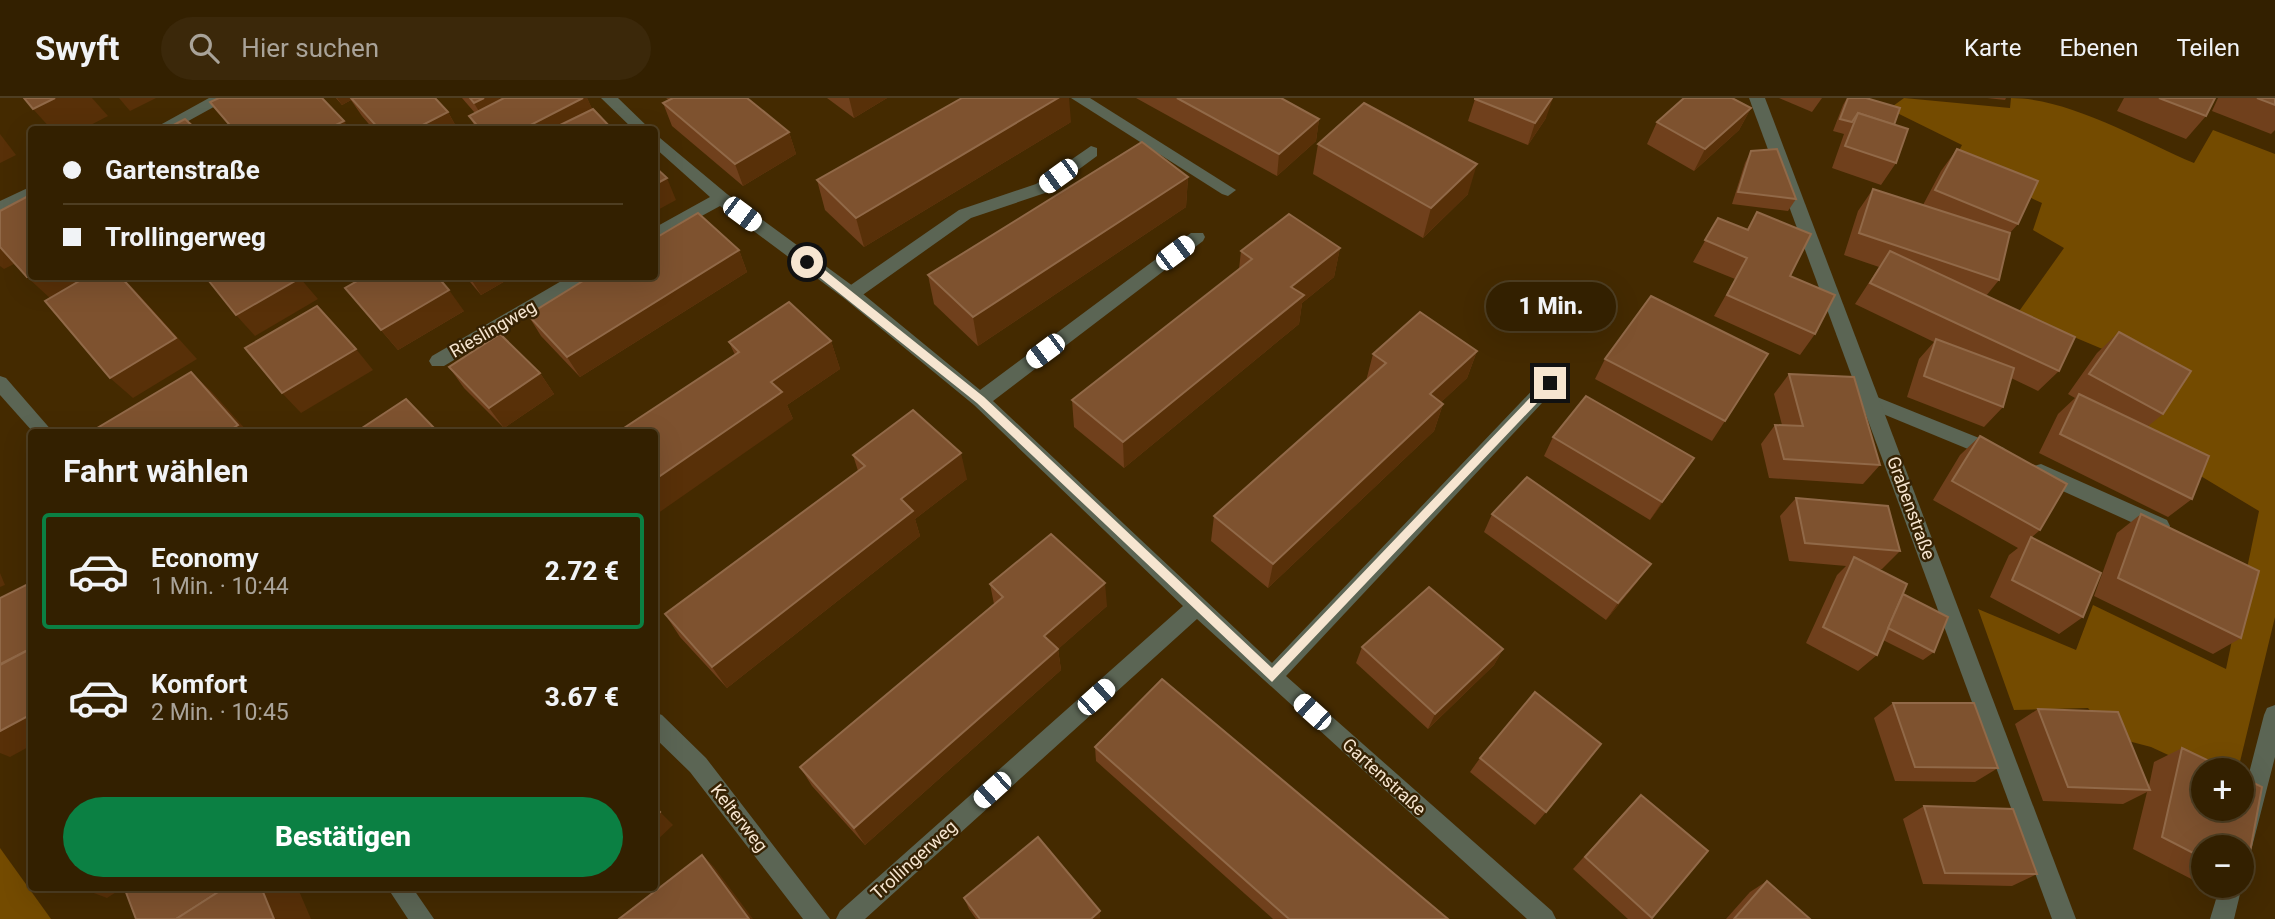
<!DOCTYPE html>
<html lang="de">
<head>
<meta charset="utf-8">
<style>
  :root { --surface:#332000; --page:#3b280a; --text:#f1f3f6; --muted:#a9a399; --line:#4e3e22; --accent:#0b8043 }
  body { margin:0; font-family:Roboto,sans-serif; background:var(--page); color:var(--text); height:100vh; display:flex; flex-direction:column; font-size:26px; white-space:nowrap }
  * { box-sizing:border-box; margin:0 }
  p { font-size:23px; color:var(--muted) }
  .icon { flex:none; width:38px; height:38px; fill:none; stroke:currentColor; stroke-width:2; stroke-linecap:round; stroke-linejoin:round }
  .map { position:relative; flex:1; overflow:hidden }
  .sheet { position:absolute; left:28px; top:331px; width:630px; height:462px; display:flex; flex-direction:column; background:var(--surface); border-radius:7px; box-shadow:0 7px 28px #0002,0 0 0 2px var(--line) }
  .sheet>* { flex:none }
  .top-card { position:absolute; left:28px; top:28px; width:630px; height:154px; border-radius:7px; box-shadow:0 7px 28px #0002,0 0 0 2px var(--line); display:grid; align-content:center; height:154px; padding:0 35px; background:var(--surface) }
  .buttons { position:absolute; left:2191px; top:660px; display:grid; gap:14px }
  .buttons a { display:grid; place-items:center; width:63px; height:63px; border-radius:50%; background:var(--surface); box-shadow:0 7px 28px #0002,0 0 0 2px var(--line); font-size:35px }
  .end { position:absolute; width:32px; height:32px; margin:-16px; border:9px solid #f6e5d0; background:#111; box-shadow:0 0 0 4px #111 }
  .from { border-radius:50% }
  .bubble { position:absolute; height:49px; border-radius:24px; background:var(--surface); box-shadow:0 7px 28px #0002,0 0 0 2px var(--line); font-size:23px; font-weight:800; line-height:49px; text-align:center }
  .car { position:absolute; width:21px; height:42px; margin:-21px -10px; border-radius:9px; box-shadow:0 0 5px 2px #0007; background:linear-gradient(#fff 24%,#345 0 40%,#fff 0 76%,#345 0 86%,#fff 0) }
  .top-card b { display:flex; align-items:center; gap:24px; height:66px; font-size:26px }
  .top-card b+b { border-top:2px solid var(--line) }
  .top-card i { width:18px; height:18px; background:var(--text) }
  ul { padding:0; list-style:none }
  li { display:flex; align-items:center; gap:21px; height:116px; margin:0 14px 10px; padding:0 21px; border:4px solid transparent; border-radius:7px }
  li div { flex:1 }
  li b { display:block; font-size:26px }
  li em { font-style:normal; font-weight:800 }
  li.on { border-color:var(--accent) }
  li>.icon { width:63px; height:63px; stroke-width:1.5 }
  h2 { padding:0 35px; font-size:32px; line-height:84px }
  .button { display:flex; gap:14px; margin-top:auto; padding:14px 35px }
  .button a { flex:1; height:80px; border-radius:42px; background:var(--accent); color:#fff; font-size:28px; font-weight:800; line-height:80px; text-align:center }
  header { display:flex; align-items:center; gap:42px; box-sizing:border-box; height:98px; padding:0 35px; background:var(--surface); border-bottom:2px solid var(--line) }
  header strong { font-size:33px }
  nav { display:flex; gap:38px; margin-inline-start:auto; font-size:24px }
  .search { width:490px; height:63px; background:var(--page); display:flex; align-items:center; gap:18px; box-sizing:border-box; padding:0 24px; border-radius:38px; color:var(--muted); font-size:26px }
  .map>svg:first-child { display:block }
  .green { fill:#744b00 }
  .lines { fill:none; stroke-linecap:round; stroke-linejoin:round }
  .service { fill:#5b6554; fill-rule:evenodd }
  .minor { fill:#5b6554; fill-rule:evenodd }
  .wall { fill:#70401c }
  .shaded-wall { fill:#583008 }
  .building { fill:#7e522f; stroke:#916948; stroke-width:2 }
  .route { fill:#f6e5d0 }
  .labels { text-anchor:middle; stroke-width:5; stroke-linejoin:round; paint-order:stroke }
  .street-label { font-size:18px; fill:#f6e5d0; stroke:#362203 }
</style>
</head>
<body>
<header>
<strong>Swyft</strong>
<div class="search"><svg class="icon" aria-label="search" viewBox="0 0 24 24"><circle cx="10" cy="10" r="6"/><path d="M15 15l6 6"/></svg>Hier suchen</div>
<nav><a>Karte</a><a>Ebenen</a><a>Teilen</a></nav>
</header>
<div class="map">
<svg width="2275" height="821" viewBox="0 0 2275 821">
  <rect width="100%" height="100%" fill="#442a00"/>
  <!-- green -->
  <g class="green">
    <path d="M1904 0 2010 10 2011 0C2069 0 2140 42 2194 65L2213 32 2275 56V519L2238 672 2203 673 2151 649 2113 639 2088 610 2014 612 1978 511 2076 552 2093 507 2226 571 2259 413 2144 344 2162 276 2062 234 2010 226 2064 150 2033 132 2042 105 1953 64 1962 47 1889 11Z"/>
    <path d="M0 750 51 821H0Z"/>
  </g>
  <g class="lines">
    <!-- service -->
    <g class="service">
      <path d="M1091 48 1097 50V58L1048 94 971 120 857 201H845L842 196 845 191 959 112 1036 86Z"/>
      <path d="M1872 297 2004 350 2006 355 2004 360 1997 363 1866 309 1863 304Z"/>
      <path d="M2041 366 2167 422 2170 428 2167 434 2160 436 2153 434 2034 380 2032 374 2034 368Z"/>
      <path d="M654 614 662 617 706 660 830 821H803L690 674 654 639Z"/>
    </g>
    <!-- minor -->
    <g class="minor">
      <path d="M209 0H230L172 32H151Z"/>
      <path d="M601 0H618L651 32H634Z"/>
      <path d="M1071 0H1090L1236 92 1228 98 1222 96Z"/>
      <path d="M1749 0H1765L2076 821H2052Z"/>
      <path d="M654 35 727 96 857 191 980 292 1191 135H1203L1205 139 1203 143 993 303 1272 565 1544 280H1556L1559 285 1556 290 1286 578 1552 813 1556 821H1527L1197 521 865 821H836L840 813 1183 508 974 307 845 201 720 108 654 144V130L710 99 654 49Z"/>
      <path d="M32 88V101L0 116V103Z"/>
      <path d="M570 178H593L444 268H432L429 263 432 258Z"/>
      <path d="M0 278 6 280 53 334H33L0 297Z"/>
      <path d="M2275 607V659L2252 749 2249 757 2242 760V749H2230L2264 617 2267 610Z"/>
      <path d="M2242 786V788L2234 821H2210L2220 788Z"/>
      <path d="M387 789H412L434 821H408Z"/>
    </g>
  </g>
  <!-- wall -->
  <g class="wall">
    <path d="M336 0H435L448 14 458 32H374L362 18 351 2 342 7Z"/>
    <path d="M462 0H587L592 11 475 15Z"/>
    <path d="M666 0H747L789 34 796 56 743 88 672 28 663 5 669 2Z"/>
    <path d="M827 0H887L854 20Z"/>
    <path d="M1136 0H1281L1319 21 1316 43 1277 78Z"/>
    <path d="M1779 0H1822L1812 14Z"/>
    <path d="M1847 0H1866L1894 27 1896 65 1881 87 1832 70 1844 36 1833 33 1843 7Z"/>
    <path d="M1987 0H2006L2005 2Z"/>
    <path d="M2124 0H2215L2206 18 2186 41 2117 13Z"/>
    <path d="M2218 0H2275V32L2271 36 2212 13Z"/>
    <path d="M1475 1 1546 20 1528 47 1468 23Z"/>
    <path d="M1751 10 1739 32 1694 73 1647 46 1657 24Z"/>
    <path d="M469 18 481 32H477Z"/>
    <path d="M1071 24 864 149 825 112 817 82Z"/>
    <path d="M1318 46 1468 96 1423 140 1313 76Z"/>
    <path d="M1957 51 2018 126 2009 136 1999 182 1986 198 2059 273 2038 293 2011 280 2003 309 1984 329 1907 299 1919 261 1934 244 1855 206 1879 169 1844 157 1858 113 1873 91 1923 107 1941 73Z"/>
    <path d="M1751 53 1796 101 1788 113 1732 106 1745 65Z"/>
    <path d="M1188 79 1186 109 978 248 934 206 928 177Z"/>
    <path d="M1757 114 1790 178 1815 236 1800 257 1714 218 1735 181 1693 164 1718 120 1747 131Z"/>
    <path d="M1340 150 1334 179 1302 205 1299 226 1124 370 1074 329 1072 302 1239 171 1241 153Z"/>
    <path d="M739 152 747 174 580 279 541 238 528 217Z"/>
    <path d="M465 178H514L481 197Z"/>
    <path d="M345 190 464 213 398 252Z"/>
    <path d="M2119 234 2163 316 2147 329 2192 401 2168 419 2039 355 2058 316 2075 300 2068 296 2097 255Z"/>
    <path d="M831 243 840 271 787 307 793 321 735 257 729 244Z"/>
    <path d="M1477 253 1467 280 1441 304 1443 306 1434 333 1268 490 1211 443 1214 418 1366 283 1373 256Z"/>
    <path d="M1605 261 1725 323 1712 343 1595 281Z"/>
    <path d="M449 269 540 275 554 296 504 330 464 290Z"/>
    <path d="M1789 276 1880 367 1863 386 1769 380 1761 346 1775 327H1782L1774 296Z"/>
    <path d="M1980 338 2040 432 2031 440 2083 519 2059 536 1990 499 2009 457 2018 450 1933 402 1960 357Z"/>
    <path d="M1553 339 1681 379 1650 422 1544 358Z"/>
    <path d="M853 357 967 381 915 421 920 438 727 590 680 539 665 516 858 373Z"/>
    <path d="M1796 400 1900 453 1882 471H1877L1903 496 1934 554 1923 562 1883 542 1877 557 1858 573 1806 545 1837 477 1846 468 1789 463 1780 418Z"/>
    <path d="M1492 416 1638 483 1606 522 1484 434Z"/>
    <path d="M2141 416 2241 540 2213 556 2094 498 2117 435Z"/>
    <path d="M990 486 1107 508 1058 551 1061 572 865 747 812 688 800 669 994 506Z"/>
    <path d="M1362 549 1503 551 1494 567 1428 631 1356 565Z"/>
    <path d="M1893 605 1998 670 1975 684 1895 683 1874 620Z"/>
    <path d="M2038 611 2118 614 2149 688 2154 664 2182 650 2228 672H2203V710H2242V679L2262 689 2245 781 2242 783V749H2203V787L2133 751 2147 694 2123 706 2043 703 2015 626Z"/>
    <path d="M1095 649 1448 821H1273L1096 663Z"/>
    <path d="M1480 660 1546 714 1535 727 1470 674Z"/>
    <path d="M1641 697 1652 820 1651 821H1628L1573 771 1628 710Z"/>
    <path d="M1924 708 2037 776 2012 788 1923 786 1903 721Z"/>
    <path d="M1767 783 1810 821H1726L1750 794Z"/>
    <path d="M2204 788H2229L2214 793Z"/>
    <path d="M964 800 1100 821H976L969 811Z"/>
  </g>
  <!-- shaded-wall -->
  <g class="shaded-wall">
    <path d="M55 0H92L108 18 81 32H52L33 11Z"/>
    <path d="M119 0H156L130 13Z"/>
    <path d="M337 0H350L351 2 342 7Z"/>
    <path d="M484 0H539L487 27 474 5Z"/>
    <path d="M583 0H587L597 21 576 32H521Z"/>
    <path d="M849 0H887L854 20Z"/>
    <path d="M1058 0H1069L1071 24 864 149 856 120Z"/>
    <path d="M1552 0H1553L1546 20 1528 47 1535 25Z"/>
    <path d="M1751 10 1739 32 1694 73 1705 51Z"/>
    <path d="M448 14 458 32H413Z"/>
    <path d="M1319 21 1316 43 1277 78 1279 56Z"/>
    <path d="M344 23 350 32H326Z"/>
    <path d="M789 34 796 56 743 88 735 66Z"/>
    <path d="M0 36 16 57 0 65Z"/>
    <path d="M1477 66 1468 96 1423 140 1431 110Z"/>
    <path d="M1188 79 1186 109 978 248 973 219Z"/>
    <path d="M667 80 676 102 654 114V87Z"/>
    <path d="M0 147 18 164 4 171 0 168Z"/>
    <path d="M1340 150 1334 179 1302 205 1299 226 1124 370 1123 344 1291 189Z"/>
    <path d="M739 152 747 174 580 279 567 259Z"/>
    <path d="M32 177V178H89L51 201 27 179Z"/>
    <path d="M120 178 131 188 197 261 133 300 110 280Z"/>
    <path d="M469 178H514L481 197Z"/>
    <path d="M300 180 318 201 255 238 236 217Z"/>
    <path d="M449 192 464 213 398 252 381 232Z"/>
    <path d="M831 243 840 271 787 307 793 321 654 418V382L771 284Z"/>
    <path d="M356 251 373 272 301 315 282 295Z"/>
    <path d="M1477 253 1467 280 1421 323 1430 296Z"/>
    <path d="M191 274 212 294 248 334H227Z"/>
    <path d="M540 275 554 296 504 330 489 310Z"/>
    <path d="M1443 306 1434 333 1268 490 1273 466Z"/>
    <path d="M961 355 967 381 915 421 920 438 727 590 712 569 901 401Z"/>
    <path d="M1694 360 1681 379 1650 422 1662 404Z"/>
    <path d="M1651 466 1638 483 1606 522 1618 505Z"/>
    <path d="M0 475 5 487 0 489Z"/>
    <path d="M1105 485 1107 508 1048 560 1044 538Z"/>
    <path d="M1058 551 1061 572 865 747 854 730Z"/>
    <path d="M1503 551 1494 567 1428 631 1435 616Z"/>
    <path d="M32 616V647L10 659 0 655V633Z"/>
    <path d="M654 708 673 727 654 745Z"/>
    <path d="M702 757 714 769 753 821H749Z"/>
    <path d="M78 789H124L107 800Z"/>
    <path d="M260 789H297L298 792 297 793H299L311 821H274Z"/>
    <path d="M1100 813V821H1091Z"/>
  </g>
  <!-- building -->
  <g class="building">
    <path d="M24 0H55L33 11Z"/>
    <path d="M219 0H322L344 23 326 32H234L210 4Z"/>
    <path d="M351 0H435L448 14 413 32H380Z"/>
    <path d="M470 0H484L474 5Z"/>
    <path d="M504 0H583L521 32H481L469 18Z"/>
    <path d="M673 0H747L789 34 735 66 663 5Z"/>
    <path d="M962 0H1058L856 120 817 82Z"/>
    <path d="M1177 0H1281L1319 21 1279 56Z"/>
    <path d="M1475 0H1552L1535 25 1475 1Z"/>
    <path d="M1684 0H1732L1751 10 1705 51 1657 24Z"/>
    <path d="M1848 0H1866L1900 10 1894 27 1858 15 1852 24 1840 21Z"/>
    <path d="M2159 0H2215L2206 18Z"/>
    <path d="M2257 0H2275V7Z"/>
    <path d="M1364 5 1477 66 1431 110 1318 46Z"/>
    <path d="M593 11 613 32H550Z"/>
    <path d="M1858 15 1908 31 1896 65 1845 48Z"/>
    <path d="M185 21 197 32H164Z"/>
    <path d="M1142 44 1188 79 973 219 928 177Z"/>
    <path d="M1777 51 1796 101 1738 94 1751 53Z"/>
    <path d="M1957 51 2038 83 2018 126 1935 92Z"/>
    <path d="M654 68 667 80 654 87Z"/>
    <path d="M1873 91 2010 135 1999 182 1859 135Z"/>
    <path d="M32 96V177L27 179 0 149V113Z"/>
    <path d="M1757 114 1811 136 1790 178 1835 197 1815 236 1727 197 1747 160 1705 142 1718 120 1748 132Z"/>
    <path d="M698 115 739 152 567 259 528 217 591 178H654V141Z"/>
    <path d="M1289 116 1340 150 1291 189 1304 197 1123 344 1072 302 1252 161 1241 153Z"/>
    <path d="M1890 153 2075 239 2059 273 1870 185Z"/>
    <path d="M88 178H120L176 240 110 280 45 203Z"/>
    <path d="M205 178H299L300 180 236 217Z"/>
    <path d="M366 178H437L449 192 381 232 345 190Z"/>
    <path d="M1651 198 1768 256 1725 323 1605 261Z"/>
    <path d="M789 204 831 243 771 284 782 294 654 382V334H618L739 254 729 244Z"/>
    <path d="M317 208 356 251 282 295 245 250Z"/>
    <path d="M1420 214 1477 253 1430 296 1443 306 1273 466 1214 418 1386 265 1373 256Z"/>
    <path d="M2119 234 2191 273 2163 316 2089 276Z"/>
    <path d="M500 236 540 275 489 310 449 269Z"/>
    <path d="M1936 241 2014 270 2003 309 1924 278Z"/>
    <path d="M191 274 238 327 227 334H96L94 332Z"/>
    <path d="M1789 276 1854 279 1880 367 1784 361 1775 327 1803 328Z"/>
    <path d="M2079 296 2209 358 2192 401 2060 336Z"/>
    <path d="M1586 298 1694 360 1662 404 1553 339Z"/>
    <path d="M406 301 438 334H356Z"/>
    <path d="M913 312 961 355 901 401 913 413 712 569 665 516 865 368 853 357Z"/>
    <path d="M1980 338 2067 386 2040 432 1952 383Z"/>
    <path d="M1527 379 1651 466 1618 505 1492 416Z"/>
    <path d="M1796 400 1888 408 1900 453 1805 445Z"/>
    <path d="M2141 416 2259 473 2241 540 2118 480Z"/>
    <path d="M1051 436 1105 485 1044 538 1058 551 854 730 800 669 1003 499 990 486Z"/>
    <path d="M2031 439 2101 475 2083 519 2012 482Z"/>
    <path d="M1854 459 1907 486 1877 557 1823 529Z"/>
    <path d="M32 484V550L0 566V500Z"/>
    <path d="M1429 489 1503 551 1435 616 1362 549Z"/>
    <path d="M1903 496 1948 519 1934 554 1888 530Z"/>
    <path d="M32 550V616L0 633V567Z"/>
    <path d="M1162 581 1448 821H1289L1095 649Z"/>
    <path d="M1535 594 1601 646 1546 714 1480 660Z"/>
    <path d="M1893 605H1974L1998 670 1915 669Z"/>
    <path d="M2038 611 2118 614 2150 692 2068 689Z"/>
    <path d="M2182 650 2228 672H2203V710H2242V679L2262 689 2245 781 2242 779V749H2203V760L2162 739Z"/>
    <path d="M1641 697 1708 753 1652 820 1585 759Z"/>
    <path d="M654 708 660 714 654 720Z"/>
    <path d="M1924 708 2013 711 2037 776 1945 775Z"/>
    <path d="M1038 739 1100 813 1091 821H980L964 800Z"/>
    <path d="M702 757 749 821H619Z"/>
    <path d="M1767 783 1810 821H1734Z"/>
    <path d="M124 789H226L176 821H136Z"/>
    <path d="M226 789H261L274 821H176Z"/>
  </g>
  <!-- route -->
  <path class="route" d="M804 161H811L984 299 1272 570 1547 282 1556 285 1272 584 977 305 804 167Z"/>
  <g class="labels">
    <!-- street labels -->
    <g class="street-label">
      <text transform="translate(493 231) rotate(-30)" y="6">Rieslingweg</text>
      <text transform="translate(1911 410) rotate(70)" y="6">Grabenstraße</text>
      <text transform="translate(1384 679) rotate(42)" y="6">Gartenstraße</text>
      <text transform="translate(739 720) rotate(52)" y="6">Kelterweg</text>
      <text transform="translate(914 762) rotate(-42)" y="6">Trollingerweg</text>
    </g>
  </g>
</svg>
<div class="buttons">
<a>+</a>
<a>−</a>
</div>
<i class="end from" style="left:807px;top:164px"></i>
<i class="end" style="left:1550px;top:285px"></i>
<div class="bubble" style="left:1486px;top:184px;width:130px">1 Min.</div>
<i class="car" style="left:1058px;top:78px;rotate:234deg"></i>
<i class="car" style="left:742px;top:116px;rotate:127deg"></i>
<i class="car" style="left:1175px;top:155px;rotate:53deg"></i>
<i class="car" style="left:1045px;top:253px;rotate:233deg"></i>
<i class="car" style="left:1096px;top:599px;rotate:48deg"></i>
<i class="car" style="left:1312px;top:614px;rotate:312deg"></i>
<i class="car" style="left:992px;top:692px;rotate:228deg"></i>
<div class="top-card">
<b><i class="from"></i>Gartenstraße</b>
<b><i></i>Trollingerweg</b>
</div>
<section class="sheet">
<h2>Fahrt wählen</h2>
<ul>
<li class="on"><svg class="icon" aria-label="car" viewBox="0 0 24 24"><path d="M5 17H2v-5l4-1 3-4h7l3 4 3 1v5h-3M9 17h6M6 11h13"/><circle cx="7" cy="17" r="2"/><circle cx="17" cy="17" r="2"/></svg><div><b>Economy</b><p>1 Min. · 10:44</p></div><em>2.72 €</em></li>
<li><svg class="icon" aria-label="car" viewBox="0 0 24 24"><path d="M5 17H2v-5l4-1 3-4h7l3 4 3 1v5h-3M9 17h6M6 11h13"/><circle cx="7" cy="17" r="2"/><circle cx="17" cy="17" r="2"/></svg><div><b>Komfort</b><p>2 Min. · 10:45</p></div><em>3.67 €</em></li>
</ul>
<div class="button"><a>Bestätigen</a></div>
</section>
</div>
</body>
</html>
